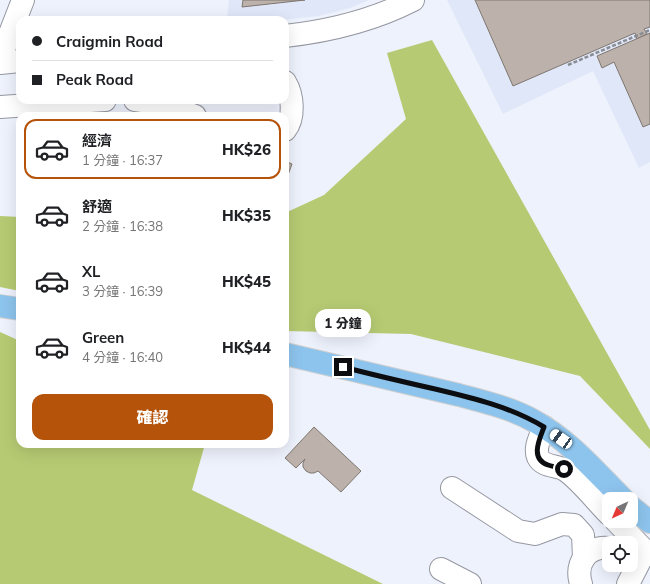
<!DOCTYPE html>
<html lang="zh-TW">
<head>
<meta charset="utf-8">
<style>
  :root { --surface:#fff; --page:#f6f6f6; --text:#202124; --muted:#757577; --line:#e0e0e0; --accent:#b45309 }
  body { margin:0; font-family:Mulish,"Noto Sans TC",sans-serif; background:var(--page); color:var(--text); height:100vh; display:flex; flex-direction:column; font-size:15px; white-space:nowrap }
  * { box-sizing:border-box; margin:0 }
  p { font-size:13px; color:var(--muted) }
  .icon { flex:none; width:22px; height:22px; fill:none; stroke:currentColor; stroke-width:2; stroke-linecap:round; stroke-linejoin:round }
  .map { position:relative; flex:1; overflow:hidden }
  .side { position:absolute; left:16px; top:112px; width:273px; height:336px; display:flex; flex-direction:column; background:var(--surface); border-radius:12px; box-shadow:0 4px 16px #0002 }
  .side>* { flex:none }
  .top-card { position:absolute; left:16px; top:16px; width:273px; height:88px; border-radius:12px; box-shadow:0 4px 16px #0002; display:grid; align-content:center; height:88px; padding:0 16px; background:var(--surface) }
  .needle { width:26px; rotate:224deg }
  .tools { position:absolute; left:602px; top:492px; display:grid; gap:8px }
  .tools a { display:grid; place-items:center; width:36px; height:36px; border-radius:8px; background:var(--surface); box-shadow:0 4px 16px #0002; font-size:20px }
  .end { position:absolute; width:18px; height:18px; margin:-9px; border:5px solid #0c0d10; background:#fff; box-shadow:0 0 0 2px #fff }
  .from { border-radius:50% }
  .bubble { position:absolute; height:28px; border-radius:12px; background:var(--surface); box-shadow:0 4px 16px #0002; font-size:13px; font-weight:800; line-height:28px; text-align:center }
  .car { position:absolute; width:12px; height:24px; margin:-12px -6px; border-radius:5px; box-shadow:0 0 3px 1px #0007; background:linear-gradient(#fff 24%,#345 0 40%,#fff 0 76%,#345 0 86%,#fff 0) }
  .top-card b { display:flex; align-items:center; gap:14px; height:38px; font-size:15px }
  .top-card b+b { border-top:1px solid var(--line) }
  .top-card i { width:10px; height:10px; background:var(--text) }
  ul { padding:7px 0 0; list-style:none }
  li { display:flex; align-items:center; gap:12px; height:60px; margin:0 8px 6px; padding:0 8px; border:2px solid transparent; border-radius:12px }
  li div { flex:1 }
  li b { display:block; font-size:15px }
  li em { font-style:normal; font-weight:800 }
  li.on { border-color:var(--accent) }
  li>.icon { width:36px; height:36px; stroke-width:1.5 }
  .button { display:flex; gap:8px; margin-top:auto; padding:8px 16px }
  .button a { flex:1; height:46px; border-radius:12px; background:var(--accent); color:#fff; font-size:16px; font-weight:800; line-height:46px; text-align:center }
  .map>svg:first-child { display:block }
  .built { fill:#e0e7f8 }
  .forest { fill:#b6ca73 }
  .building { fill:#bcb2ab; stroke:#7f7670 }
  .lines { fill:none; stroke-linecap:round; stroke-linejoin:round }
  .minor-casing { stroke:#9598a2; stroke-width:24 }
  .major-casing { stroke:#cecfcf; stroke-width:24 }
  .path { stroke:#898c93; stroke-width:2.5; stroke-dasharray:4 2; stroke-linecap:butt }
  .minor { stroke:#fff; stroke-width:22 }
  .major { stroke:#8dc4ed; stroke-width:22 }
  .route { stroke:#0c0d10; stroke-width:5 }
</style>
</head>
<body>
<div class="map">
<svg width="650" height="584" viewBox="0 0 650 584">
  <rect width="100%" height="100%" fill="#eef2fc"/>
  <!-- built -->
  <g class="built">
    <path d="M229 0H369L350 8 319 16 281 20H227Z"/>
    <path d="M447 0H650V162L639 168 593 71 503 114Z"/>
  </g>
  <!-- forest -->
  <g class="forest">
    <path d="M432 40 650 430V449L580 376 411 334 285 331V213L324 195 406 119 387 53Z"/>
    <path d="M0 216 20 217V291L0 287Z"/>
    <path d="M0 332 20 341V444H205L192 490 383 584H0Z"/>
  </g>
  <!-- building -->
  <g class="building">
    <path d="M243 0H305L242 7Z"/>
    <path d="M475 0H650V27L644 29 647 34 637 39 635 33 513 86Z"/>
    <path d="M650 33V124L643 127 614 62 602 68 597 56Z"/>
    <path d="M285 161 292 164 285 183Z"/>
    <path d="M314 427 361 471 341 492 318 471 314 473H310L306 471 303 467V463L305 459 296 468 285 458Z"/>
  </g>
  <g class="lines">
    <!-- minor casing -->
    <g class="minor-casing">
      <g id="minor">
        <path d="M285 36C330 31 372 21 413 0"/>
        <path d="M0 59 23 0"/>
        <path d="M0 63 20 61"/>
        <path d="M285 82C293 95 295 118 285 130"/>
        <path d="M135 100C156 102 175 108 195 116"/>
        <path d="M0 107 105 100"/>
        <path d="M544 427C541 436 534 447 538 457 543 467 556 465 565 470 578 478 597 502 609 514"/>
        <path d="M452 488 518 531 535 534 562 524 574 525 583 535 584 558"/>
        <path d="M616 521 645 551 650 553"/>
        <path d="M441 569 470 584"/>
        <path d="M581 584C575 564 586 546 609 548"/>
        <path d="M628 584 645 551"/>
      </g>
    </g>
    <!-- major casing -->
    <g class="major-casing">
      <g id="major">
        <path d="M0 306 20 309"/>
        <path d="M285 354 459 395C485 402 511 408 534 421 569 440 595 471 623 499"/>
        <path d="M631 507 650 522"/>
      </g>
    </g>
    <!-- path -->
    <path class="path" d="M568 65 650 30"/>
    <!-- minor -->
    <use href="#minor" class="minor"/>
    <!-- major -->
    <use href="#major" class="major"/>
  </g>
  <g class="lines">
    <!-- route -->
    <path class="route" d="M343 367C374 375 404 382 435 389 473 398 511 407 544 427 539 440 530 459 548 465 554 467 559 467 564 469"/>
  </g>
</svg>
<div class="tools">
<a><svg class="needle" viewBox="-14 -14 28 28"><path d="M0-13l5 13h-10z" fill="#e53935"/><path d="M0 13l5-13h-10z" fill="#757577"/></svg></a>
<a><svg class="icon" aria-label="locate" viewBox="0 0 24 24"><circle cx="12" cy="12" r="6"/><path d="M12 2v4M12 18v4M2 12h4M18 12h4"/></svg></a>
</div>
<i class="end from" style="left:564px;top:469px"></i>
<i class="end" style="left:343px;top:367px"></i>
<div class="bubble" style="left:315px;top:309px;width:56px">1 分鐘</div>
<i class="car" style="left:561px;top:439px;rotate:305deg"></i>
<div class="top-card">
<b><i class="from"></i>Craigmin Road</b>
<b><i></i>Peak Road</b>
</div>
<section class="side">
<ul>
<li class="on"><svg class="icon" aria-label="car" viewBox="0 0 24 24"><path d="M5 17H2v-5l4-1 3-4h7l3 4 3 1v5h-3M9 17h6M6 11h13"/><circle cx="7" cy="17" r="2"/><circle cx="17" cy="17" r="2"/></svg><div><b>經濟</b><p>1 分鐘 · 16:37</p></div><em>HK$26</em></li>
<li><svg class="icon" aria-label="car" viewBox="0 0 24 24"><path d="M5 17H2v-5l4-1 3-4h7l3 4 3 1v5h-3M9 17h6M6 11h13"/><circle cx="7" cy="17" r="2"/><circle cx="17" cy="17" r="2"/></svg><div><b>舒適</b><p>2 分鐘 · 16:38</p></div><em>HK$35</em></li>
<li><svg class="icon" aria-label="car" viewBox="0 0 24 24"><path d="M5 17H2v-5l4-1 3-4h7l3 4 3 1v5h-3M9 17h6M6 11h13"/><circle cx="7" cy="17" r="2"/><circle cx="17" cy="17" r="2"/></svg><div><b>XL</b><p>3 分鐘 · 16:39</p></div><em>HK$45</em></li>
<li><svg class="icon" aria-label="car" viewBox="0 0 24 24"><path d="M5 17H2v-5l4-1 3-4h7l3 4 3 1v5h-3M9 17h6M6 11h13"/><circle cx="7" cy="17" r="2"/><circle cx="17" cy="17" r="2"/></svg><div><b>Green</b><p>4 分鐘 · 16:40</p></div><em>HK$44</em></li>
</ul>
<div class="button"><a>確認</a></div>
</section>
</div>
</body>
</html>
